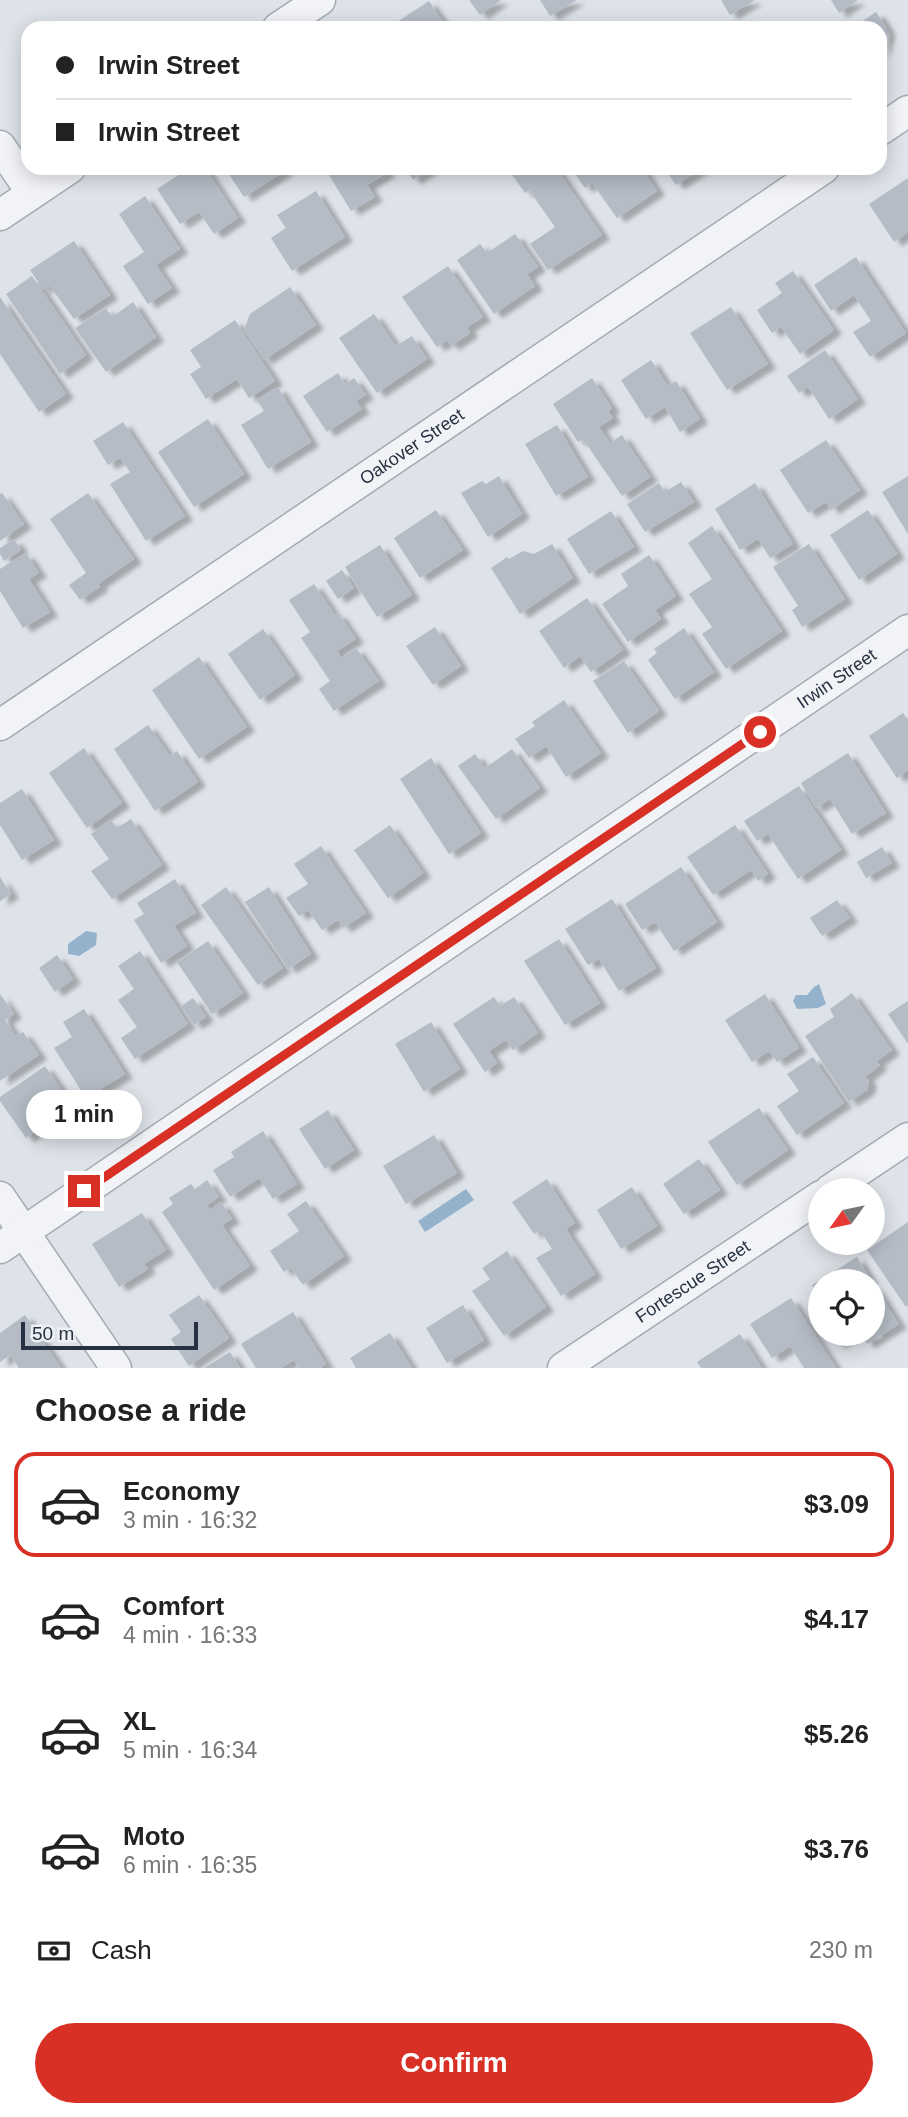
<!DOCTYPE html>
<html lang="en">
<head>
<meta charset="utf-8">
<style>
  :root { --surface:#fff; --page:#f2f2f2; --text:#222; --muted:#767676; --line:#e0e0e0; --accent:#d93025 }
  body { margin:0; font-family:Helvetica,sans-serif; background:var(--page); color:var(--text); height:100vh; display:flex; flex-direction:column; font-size:26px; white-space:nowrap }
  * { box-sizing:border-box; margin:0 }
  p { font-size:23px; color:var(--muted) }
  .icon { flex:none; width:38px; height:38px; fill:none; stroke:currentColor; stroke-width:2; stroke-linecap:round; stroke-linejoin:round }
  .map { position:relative; height:1368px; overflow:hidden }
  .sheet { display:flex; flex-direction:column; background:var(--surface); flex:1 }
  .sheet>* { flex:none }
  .hud { position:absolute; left:21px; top:21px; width:866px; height:154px; border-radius:21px; box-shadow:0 4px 18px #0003; display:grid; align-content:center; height:154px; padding:0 35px; background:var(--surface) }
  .needle { width:46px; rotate:237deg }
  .fabs { position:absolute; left:808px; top:1178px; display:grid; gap:14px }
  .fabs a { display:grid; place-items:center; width:77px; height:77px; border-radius:50%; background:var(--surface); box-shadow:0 4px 18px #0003; font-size:35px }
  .scale { position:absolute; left:21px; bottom:18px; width:177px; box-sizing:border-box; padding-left:7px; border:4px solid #263141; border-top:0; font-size:19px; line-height:24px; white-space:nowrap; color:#263141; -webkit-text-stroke:5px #edf1f6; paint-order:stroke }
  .end { position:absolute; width:32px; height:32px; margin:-16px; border:9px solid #d93025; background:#fff; box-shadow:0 0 0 4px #fff }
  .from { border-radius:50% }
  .bubble { position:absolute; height:49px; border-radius:24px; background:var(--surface); box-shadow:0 4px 18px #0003; font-size:23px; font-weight:800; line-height:49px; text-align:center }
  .hud b { display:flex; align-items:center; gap:24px; height:66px; font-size:26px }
  .hud b+b { border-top:2px solid var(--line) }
  .hud i { width:18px; height:18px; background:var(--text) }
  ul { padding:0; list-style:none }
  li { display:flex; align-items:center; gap:21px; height:105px; margin:0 14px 10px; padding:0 21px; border:4px solid transparent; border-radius:21px }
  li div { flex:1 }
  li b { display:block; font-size:26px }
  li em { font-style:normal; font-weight:800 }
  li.selected { border-color:var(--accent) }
  li>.icon { width:63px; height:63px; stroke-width:1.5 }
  h2 { padding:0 35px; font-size:32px; line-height:84px }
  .pay { display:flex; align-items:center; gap:18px; height:77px; padding:0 35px; font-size:26px }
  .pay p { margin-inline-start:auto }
  .primary-button { display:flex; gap:14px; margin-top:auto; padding:14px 35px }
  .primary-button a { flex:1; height:80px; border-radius:42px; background:var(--accent); color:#fff; font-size:28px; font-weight:800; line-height:80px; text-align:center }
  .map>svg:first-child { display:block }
  .water { fill:#95b2cc }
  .building { fill:#b5bcc6; filter:url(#shadow) }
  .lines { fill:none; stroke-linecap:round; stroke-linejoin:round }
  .minor-casing { stroke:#a3aab3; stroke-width:33 }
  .minor { stroke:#f1f3f7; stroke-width:30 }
  .route { stroke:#d93025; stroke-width:9 }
  .labels { text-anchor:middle; stroke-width:5; stroke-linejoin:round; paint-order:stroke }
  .street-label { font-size:18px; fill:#263141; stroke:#edf1f6 }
</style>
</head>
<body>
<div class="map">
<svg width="908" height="1368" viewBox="0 0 908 1368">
  <defs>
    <filter id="shadow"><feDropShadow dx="8" dy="4.5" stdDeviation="2" flood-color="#0004"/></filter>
  </defs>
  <rect width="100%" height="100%" fill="#dee3e9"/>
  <!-- water -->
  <g class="water">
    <path d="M86 931 97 933 96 945 79 956 68 954V944Z"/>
    <path d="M819 984 826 1004 818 1008 797 1009 793 1001 796 995H807L814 987Z"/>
    <path d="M466 1189 474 1200 425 1232 418 1221Z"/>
  </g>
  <!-- building -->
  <g class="building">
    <path d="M469 0H501L480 15Z"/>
    <path d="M540 0H577L550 16Z"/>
    <path d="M721 0H755L730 15Z"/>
    <path d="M831 0H858L839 13Z"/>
    <path d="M429 1 447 28H401L397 22Z"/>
    <path d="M876 12 886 27 887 34 881 54 880 28H852Z"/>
    <path d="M189 168H205L238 218 214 234 199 212 180 224 157 189Z"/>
    <path d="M225 168H283L285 171 244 197Z"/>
    <path d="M333 168H384L387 173 367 185 375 197 351 211 327 172Z"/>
    <path d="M405 168H432L413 180Z"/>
    <path d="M516 168H556L602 235 548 270 530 244 555 227 529 190 525 193 510 172Z"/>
    <path d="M571 168H642L657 191 617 218 592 183 585 188Z"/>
    <path d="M664 168H702L676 185Z"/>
    <path d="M908 178V232L894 242 869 204Z"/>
    <path d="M316 191 345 237 292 271 271 238 286 228 277 215Z"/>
    <path d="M145 196 180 249 156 265 172 288 148 304 123 266 144 252 119 214Z"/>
    <path d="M515 234 538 267 527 274 535 286 494 314 457 260 480 244 487 253Z"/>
    <path d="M74 241 110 295 74 319 49 285 43 289 30 270Z"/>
    <path d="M856 257 906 333 870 357 853 332 871 321 854 295 831 311 814 285Z"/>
    <path d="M448 266 483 317 467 327 470 333 451 346 447 340 437 347 402 297Z"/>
    <path d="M793 271 834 330 800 354 781 327 772 333 757 310 782 293 775 283Z"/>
    <path d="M32 276 86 355 60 374 6 294Z"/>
    <path d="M290 287 316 325 264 360 244 330 250 314Z"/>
    <path d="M0 297 66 394 39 412 0 354Z"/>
    <path d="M133 302 156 337 106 372 75 328 106 308 112 317Z"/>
    <path d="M731 307 768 364 727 390 690 333Z"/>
    <path d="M374 314 396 346 412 336 427 359 377 393 339 338Z"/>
    <path d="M235 320 275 381 249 398 237 379 206 399 190 374 201 367 190 350Z"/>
    <path d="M825 350 858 399 829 419 808 387 799 393 787 376Z"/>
    <path d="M651 360 668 386 676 381 700 419 680 432 665 407 646 419 621 380Z"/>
    <path d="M338 373 345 384 354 378 366 395 356 401 362 409 327 432 303 396Z"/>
    <path d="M592 378 612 408 608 411 613 418 599 427 610 443 622 435 650 477 622 496 583 439 578 442 553 404Z"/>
    <path d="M278 387 311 442 268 469 241 425 264 411 257 400Z"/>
    <path d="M208 419 244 474 194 507 158 452Z"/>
    <path d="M123 422 185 516 146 541 110 484 130 472 120 458 108 465 93 441Z"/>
    <path d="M557 425 588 477 556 496 525 444Z"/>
    <path d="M826 440 860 490 831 510 826 502 808 513 780 470Z"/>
    <path d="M499 476 522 514 488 537 461 493 482 481 486 484Z"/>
    <path d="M908 476V534L882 492Z"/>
    <path d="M681 482 694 502 645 532 627 504 659 483 665 492Z"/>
    <path d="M755 483 793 544 770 558 758 539 740 550 715 509Z"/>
    <path d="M2 493 24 524 0 541V494Z"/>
    <path d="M88 493 134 559 98 584 100 587 80 600 69 585 86 573 50 519Z"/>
    <path d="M436 510 463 550 420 578 394 538Z"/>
    <path d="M868 510 897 554 859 580 830 535Z"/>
    <path d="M611 511 634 547 589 574 567 539Z"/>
    <path d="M712 526 782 631 726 669 702 634 712 627 689 594 712 579 688 543Z"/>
    <path d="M14 539 21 550 4 561 0 554V548Z"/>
    <path d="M552 544 573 578 520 614 491 568 507 557 509 559 523 551 534 554Z"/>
    <path d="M809 544 845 599 802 627 792 610 798 606 773 567Z"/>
    <path d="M380 545 412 595 377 617 345 567Z"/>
    <path d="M26 553 39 573 29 579 50 612 23 628 0 591V569Z"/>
    <path d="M649 555 676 596 655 610 661 619 628 642 602 604 628 586 621 574Z"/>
    <path d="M342 570 354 588 338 599 326 581Z"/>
    <path d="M314 584 335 615 338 613 356 639 337 651 341 658 356 648 379 681 334 711 319 689 330 681 301 638 310 632 289 600Z"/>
    <path d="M587 598 623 650 591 672 580 656 564 668 539 631Z"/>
    <path d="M435 627 461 666 433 685 406 646Z"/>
    <path d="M684 628 714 672 675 699 648 660 657 653 654 649Z"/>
    <path d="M263 629 295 675 260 700 228 654Z"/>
    <path d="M199 657 247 727 199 759 152 690Z"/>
    <path d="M624 661 659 711 628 733 593 681Z"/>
    <path d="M564 700 601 753 566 777 546 746 529 758 515 739 535 726 532 722Z"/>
    <path d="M903 713 908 720V770L897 778 869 736Z"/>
    <path d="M148 725 170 756 177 751 198 782 155 811 114 749Z"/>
    <path d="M84 748 122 803 87 828 49 773Z"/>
    <path d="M512 749 540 788 496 819 458 766 475 754 485 768Z"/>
    <path d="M848 753 886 813 852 834 830 799 816 808 801 783Z"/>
    <path d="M431 758 481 833 449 854 400 779Z"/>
    <path d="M799 786 841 850 798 879 768 834 757 841 744 821Z"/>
    <path d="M22 789 54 840 22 860 0 825V803Z"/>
    <path d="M131 819 162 865 112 899 91 871 109 859 91 834 111 820 117 828Z"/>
    <path d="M390 825 423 873 388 898 354 850Z"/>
    <path d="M735 825 768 874 758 881 751 870 713 895 687 857Z"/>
    <path d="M321 846 366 913 343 928 338 920 322 930 308 910 299 916 286 898 308 884 294 864Z"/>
    <path d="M882 847 892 863 866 878 857 862Z"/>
    <path d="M681 867 717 922 674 951 655 922 642 930 625 904Z"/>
    <path d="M0 877 11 894 0 901Z"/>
    <path d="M175 879 196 913 174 926 187 946 161 963 134 920 144 914 137 903Z"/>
    <path d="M226 887 283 968 258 985 201 905Z"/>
    <path d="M269 887 311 954 288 969 245 902Z"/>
    <path d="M612 899 656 968 619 991 599 959 588 965 565 929Z"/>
    <path d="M837 900 850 918 822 936 810 918Z"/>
    <path d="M559 939 600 1003 565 1025 524 961Z"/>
    <path d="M208 941 243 993 212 1014 177 962Z"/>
    <path d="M140 951 188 1024 135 1059 121 1038 137 1027 118 1000 134 989 118 966Z"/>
    <path d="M57 955 73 979 55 992 39 968Z"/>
    <path d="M852 993 892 1050 876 1062 880 1065 865 1077 869 1081 867 1090 849 1102 805 1036 834 1017 830 1009Z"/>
    <path d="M0 994 14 1014 5 1020 16 1036 23 1032 39 1055 0 1081Z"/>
    <path d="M765 994 799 1048 777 1062 769 1051 752 1062 725 1020Z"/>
    <path d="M494 997 500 1006 514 997 538 1033 513 1050 506 1040 489 1051 497 1063 485 1072 453 1024Z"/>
    <path d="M193 998 206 1017 194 1025 181 1006Z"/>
    <path d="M908 1001V1044L888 1014Z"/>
    <path d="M84 1009 125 1074 86 1098 54 1048 72 1037 63 1022Z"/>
    <path d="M431 1022 460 1069 424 1092 395 1044Z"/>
    <path d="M813 1057 844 1103 797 1135 777 1106 799 1091 787 1074Z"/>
    <path d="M45 1066 63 1092 58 1096 67 1109 26 1138 0 1101V1097Z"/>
    <path d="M759 1108 788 1150 737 1185 708 1142Z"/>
    <path d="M328 1110 354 1150 325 1169 299 1129Z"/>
    <path d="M263 1131 297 1184 273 1199 259 1178 230 1197 213 1170 234 1157 231 1152Z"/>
    <path d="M434 1135 457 1173 406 1204 383 1166Z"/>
    <path d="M699 1159 720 1190 684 1214 663 1184Z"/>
    <path d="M547 1179 575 1223 566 1229 595 1274 561 1296 536 1258 552 1249 540 1230 534 1234 512 1202Z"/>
    <path d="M207 1180 219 1197 207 1205 210 1210 221 1202 232 1219 222 1225 250 1266 214 1290 162 1212 173 1204 169 1198 191 1184 195 1189Z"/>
    <path d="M632 1187 657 1226 621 1249 597 1210Z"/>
    <path d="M306 1201 344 1256 303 1285 290 1267 284 1272 270 1251 299 1231 287 1214Z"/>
    <path d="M142 1213 166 1250 144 1264 148 1269 119 1287 92 1244Z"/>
    <path d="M908 1222V1305L906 1307 867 1250Z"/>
    <path d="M507 1251 546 1307 504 1336 472 1291 490 1279 482 1268Z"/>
    <path d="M857 1257 871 1281H821V1299L812 1285Z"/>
    <path d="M873 1284 899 1324 867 1344 860 1334H873Z"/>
    <path d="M199 1295 229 1338 189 1366 171 1339 181 1332 169 1315Z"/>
    <path d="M791 1298 836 1368H804L790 1346 772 1358 750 1324Z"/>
    <path d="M463 1305 484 1340 447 1363 426 1328Z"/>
    <path d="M293 1312 326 1364 320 1368H299L294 1360 281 1368H256L241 1344Z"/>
    <path d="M25 1315 61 1368H19L10 1355 0 1362V1333Z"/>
    <path d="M390 1333 412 1368H356L350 1358Z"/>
    <path d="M740 1334 762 1368H701L697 1362Z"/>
    <path d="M831 1334H854L837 1344Z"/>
    <path d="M230 1352 240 1368H204Z"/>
  </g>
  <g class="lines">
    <!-- minor casing -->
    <g class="minor-casing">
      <g id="minor">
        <path d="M278 28 320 0"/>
        <path d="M880 130 908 111"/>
        <path d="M0 146 32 193"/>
        <path d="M0 215 70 168"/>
        <path id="s1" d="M0 725 824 168"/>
        <path d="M830 1190 908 1138"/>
        <path d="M0 1197 116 1368"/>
        <path id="s2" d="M0 1248 908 630"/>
        <path id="s3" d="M563 1368 821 1196"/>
      </g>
    </g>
    <!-- minor -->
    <use href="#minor" class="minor"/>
  </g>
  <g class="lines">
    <!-- route -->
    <path class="route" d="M84 1191 760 732"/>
  </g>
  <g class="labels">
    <!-- street labels -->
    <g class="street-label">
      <text dy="6" stroke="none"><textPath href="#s1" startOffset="497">Oakover Street</textPath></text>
      <text dy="6" stroke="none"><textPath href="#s2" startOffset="1012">Irwin Street</textPath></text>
      <text dy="6" stroke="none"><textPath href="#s3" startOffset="156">Fortescue Street</textPath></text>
    </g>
  </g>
</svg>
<div class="fabs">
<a><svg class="needle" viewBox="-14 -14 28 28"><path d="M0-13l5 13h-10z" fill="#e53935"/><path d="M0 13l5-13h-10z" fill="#767676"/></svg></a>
<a><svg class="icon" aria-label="locate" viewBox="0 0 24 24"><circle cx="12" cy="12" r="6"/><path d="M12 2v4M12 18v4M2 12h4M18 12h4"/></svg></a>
</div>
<div class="scale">50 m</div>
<i class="end from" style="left:760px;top:732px"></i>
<i class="end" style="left:84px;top:1191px"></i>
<div class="bubble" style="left:26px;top:1090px;width:116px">1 min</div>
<div class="hud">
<b><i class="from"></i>Irwin Street</b>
<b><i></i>Irwin Street</b>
</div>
</div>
<section class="sheet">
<h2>Choose a ride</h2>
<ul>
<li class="selected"><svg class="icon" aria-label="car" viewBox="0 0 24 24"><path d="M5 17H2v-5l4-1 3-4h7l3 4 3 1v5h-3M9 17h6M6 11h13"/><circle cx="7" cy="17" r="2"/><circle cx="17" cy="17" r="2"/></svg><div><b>Economy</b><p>3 min · 16:32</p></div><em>$3.09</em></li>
<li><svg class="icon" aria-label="car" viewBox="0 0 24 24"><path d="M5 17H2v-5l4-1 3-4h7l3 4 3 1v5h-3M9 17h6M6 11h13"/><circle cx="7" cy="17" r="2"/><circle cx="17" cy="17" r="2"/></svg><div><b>Comfort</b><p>4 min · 16:33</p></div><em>$4.17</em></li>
<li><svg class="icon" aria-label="car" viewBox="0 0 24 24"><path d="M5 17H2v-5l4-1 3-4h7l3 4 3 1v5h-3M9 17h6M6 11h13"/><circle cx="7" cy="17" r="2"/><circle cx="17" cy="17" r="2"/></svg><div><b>XL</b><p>5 min · 16:34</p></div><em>$5.26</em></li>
<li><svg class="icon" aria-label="car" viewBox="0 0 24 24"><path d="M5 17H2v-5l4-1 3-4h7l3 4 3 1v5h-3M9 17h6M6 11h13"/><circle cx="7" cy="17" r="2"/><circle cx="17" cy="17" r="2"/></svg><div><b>Moto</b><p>6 min · 16:35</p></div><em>$3.76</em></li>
</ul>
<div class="pay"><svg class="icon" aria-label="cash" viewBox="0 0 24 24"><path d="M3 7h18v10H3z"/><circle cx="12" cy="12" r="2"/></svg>Cash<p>230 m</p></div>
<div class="primary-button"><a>Confirm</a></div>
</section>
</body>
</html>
